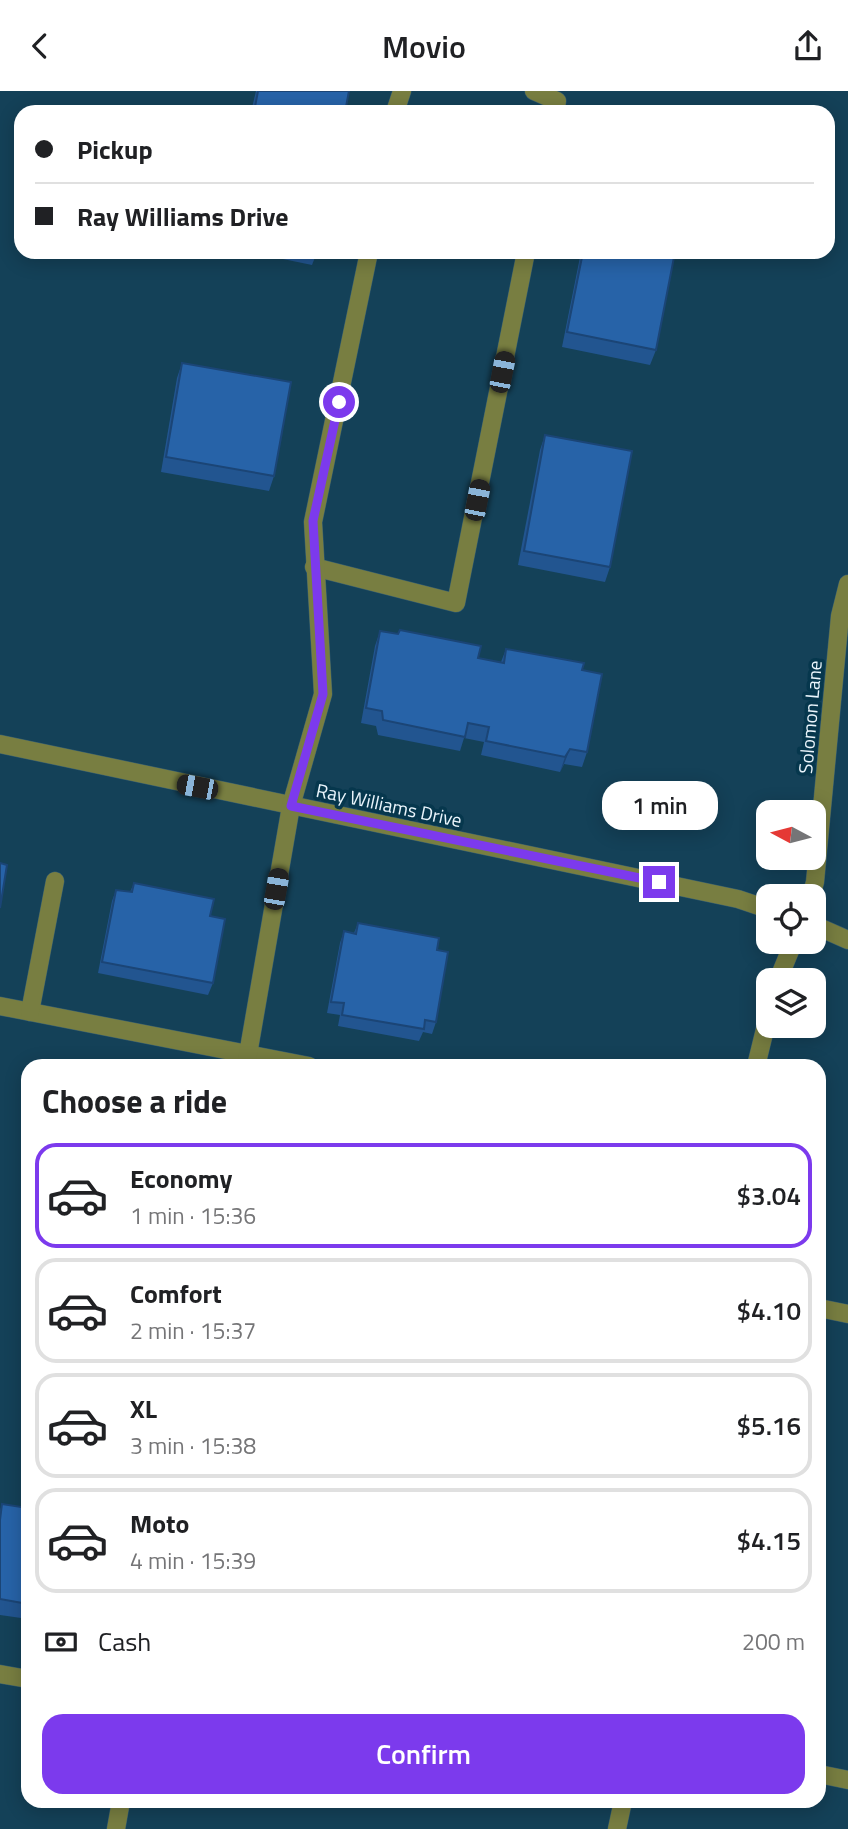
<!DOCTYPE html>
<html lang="en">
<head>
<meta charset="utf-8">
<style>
  :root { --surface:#fff; --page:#f2f2f2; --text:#202124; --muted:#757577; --line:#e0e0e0; --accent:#7c3aed }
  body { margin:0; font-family:"Titillium Web",sans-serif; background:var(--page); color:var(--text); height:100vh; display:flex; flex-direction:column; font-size:26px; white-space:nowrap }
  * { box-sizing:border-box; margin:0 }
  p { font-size:23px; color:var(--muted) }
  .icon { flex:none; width:38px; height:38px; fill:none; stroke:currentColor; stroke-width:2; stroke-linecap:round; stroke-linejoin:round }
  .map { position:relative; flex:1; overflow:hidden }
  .side { position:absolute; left:21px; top:968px; width:805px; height:749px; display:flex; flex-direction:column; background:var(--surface); border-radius:21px; box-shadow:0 4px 18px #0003 }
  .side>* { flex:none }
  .top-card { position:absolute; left:14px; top:14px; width:821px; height:154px; border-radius:21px; box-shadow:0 4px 18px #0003; display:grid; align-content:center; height:154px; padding:0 21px; background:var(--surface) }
  .needle { width:46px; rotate:277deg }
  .controls { position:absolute; left:756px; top:709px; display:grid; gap:14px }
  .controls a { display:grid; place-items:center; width:70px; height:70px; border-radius:14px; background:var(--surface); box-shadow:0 4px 18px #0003; font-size:35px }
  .end { position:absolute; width:32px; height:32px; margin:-16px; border:9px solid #7c3aed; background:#fff; box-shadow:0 0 0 4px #fff }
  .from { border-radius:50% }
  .bubble { position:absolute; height:49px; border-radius:21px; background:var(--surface); box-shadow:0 4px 18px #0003; font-size:23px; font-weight:600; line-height:49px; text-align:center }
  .car { position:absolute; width:21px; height:42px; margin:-21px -10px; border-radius:9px; box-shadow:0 0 5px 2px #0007; background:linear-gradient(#222 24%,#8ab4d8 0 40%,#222 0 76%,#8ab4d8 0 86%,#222 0) }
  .top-card b { display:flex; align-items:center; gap:24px; height:66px; font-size:26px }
  .top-card b+b { border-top:2px solid var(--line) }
  .top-card i { width:18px; height:18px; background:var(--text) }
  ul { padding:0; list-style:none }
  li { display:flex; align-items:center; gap:21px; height:105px; margin:0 14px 10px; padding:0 7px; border:4px solid var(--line); border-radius:21px }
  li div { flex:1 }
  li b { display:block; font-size:26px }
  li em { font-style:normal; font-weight:600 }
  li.current { border-color:var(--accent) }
  li>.icon { width:63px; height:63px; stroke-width:1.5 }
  h2 { padding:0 21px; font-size:32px; line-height:84px }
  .pay { display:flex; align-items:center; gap:18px; height:77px; padding:0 21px; font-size:26px }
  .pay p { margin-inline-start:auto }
  .cta { display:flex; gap:14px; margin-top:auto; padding:14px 21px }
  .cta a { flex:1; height:80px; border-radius:21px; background:var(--accent); color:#fff; font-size:28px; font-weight:600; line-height:80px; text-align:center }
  header { display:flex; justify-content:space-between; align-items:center; height:91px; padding:0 21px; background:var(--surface); font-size:32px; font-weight:600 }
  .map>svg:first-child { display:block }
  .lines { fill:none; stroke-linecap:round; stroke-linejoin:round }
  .minor-casing { stroke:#365e72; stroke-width:19 }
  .minor { stroke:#787e41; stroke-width:18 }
  .wall { fill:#225590 }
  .shaded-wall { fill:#1b4576 }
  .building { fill:#2763a8; stroke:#1b4576; stroke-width:2 }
  .route { stroke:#7c3aed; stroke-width:9 }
  .labels { text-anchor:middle; stroke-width:7; stroke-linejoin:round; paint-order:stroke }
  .street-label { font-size:19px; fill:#eaf5fc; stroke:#06374d }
</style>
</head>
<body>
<header><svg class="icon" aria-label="back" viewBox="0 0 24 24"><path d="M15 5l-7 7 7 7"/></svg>Movio<svg class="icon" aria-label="share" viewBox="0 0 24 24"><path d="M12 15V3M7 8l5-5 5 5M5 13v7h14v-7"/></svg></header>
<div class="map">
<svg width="848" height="1738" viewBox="0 0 848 1738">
  <rect width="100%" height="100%" fill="#144158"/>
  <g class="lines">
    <!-- minor casing -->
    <g class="minor-casing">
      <g id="minor">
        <path d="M534 0 557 10 555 21"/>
        <path d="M395 21 402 0"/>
        <path d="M314 476 456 512 526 161"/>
        <path d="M0 653 738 808 768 818"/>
        <path d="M811 805 815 791 840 525 848 493"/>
        <path d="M814 834 848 849"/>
        <path d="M778 889 794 850"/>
        <path d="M0 915 309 975"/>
        <path d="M30 921 55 790"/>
        <path d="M246 975 291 715 323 603 313 431 369 161"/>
        <path d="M756 975 768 926"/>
        <path d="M819 1217 848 1223"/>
        <path d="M0 1583 28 1588"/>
        <path d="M819 1683 848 1689"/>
        <path d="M116 1738 121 1710"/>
        <path d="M617 1738 623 1710"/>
      </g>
    </g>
    <!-- minor -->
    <use href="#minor" class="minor"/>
  </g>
  <!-- wall -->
  <g class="wall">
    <path d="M256 0H349L345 21H251Z"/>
    <path d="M249 161H317L312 174Z"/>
    <path d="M581 161H675L656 259 650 274 562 256Z"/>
    <path d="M182 272 274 385 269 400 161 381 177 287Z"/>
    <path d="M545 344 610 476 605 491 518 474 540 359Z"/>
    <path d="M380 540 398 543 478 567 501 571 506 558 582 579 587 661 582 676 564 673 560 681 481 664 484 651 464 647 460 660 378 644 376 635 361 632 375 555Z"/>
    <path d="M134 792 210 825 213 892 208 904 98 882 112 810 116 799 130 801Z"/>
    <path d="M358 832 437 859 436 931 432 943 423 941 419 950 338 935 340 924 327 922 340 852 344 840 354 842Z"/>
    <path d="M28 1267V1311L21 1310Z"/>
    <path d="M2 1413 28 1417V1528L0 1524V1420Z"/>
  </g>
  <!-- shaded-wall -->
  <path class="shaded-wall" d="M570 658 564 673 560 681 565 666Z"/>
  <!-- building -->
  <g class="building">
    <path d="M258 0H349L345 21H254Z"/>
    <path d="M583 161H675L656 259 567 241Z"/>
    <path d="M182 272 291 291 274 385 166 366Z"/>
    <path d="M545 344 632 360 610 476 524 460Z"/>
    <path d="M400 539 481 555 478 567 504 572 506 558 584 572 582 579 602 583 587 661 570 658 565 666 486 650 489 636 468 632 465 646 383 629 382 620 366 617 380 540 398 543Z"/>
    <path d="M0 772 7 774 0 817Z"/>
    <path d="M134 792 214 808 210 825 225 828 213 892 102 871 116 799 132 801Z"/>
    <path d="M358 832 439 847 437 859 448 861 436 931 425 929 424 938 342 924 344 912 331 911 344 840 356 843Z"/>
    <path d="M2 1413 28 1417V1513L0 1508V1429Z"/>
  </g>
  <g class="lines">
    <!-- route -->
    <path class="route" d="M339 311 313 430 323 603 291 715 659 791"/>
  </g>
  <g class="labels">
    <!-- street labels -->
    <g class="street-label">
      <text transform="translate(810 626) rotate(-85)" y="7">Solomon Lane</text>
      <text transform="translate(389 714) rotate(12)" y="7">Ray Williams Drive</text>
    </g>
  </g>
</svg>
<div class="controls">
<a><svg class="needle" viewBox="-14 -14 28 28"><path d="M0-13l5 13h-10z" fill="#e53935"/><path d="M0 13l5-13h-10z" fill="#757577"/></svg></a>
<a><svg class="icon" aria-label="locate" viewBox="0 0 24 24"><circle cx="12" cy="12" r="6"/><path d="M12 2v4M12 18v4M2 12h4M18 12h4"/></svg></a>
<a><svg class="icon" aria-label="layers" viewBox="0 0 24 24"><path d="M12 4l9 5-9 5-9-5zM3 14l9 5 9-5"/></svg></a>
</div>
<i class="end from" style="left:339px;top:311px"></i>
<i class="end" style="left:659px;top:791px"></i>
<div class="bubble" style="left:602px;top:690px;width:116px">1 min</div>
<i class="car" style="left:502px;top:281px;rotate:11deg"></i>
<i class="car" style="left:477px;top:409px;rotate:11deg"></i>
<i class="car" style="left:197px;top:696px;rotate:281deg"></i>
<i class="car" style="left:276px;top:798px;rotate:10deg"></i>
<div class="top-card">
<b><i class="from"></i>Pickup</b>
<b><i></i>Ray Williams Drive</b>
</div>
<section class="side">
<h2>Choose a ride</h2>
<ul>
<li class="current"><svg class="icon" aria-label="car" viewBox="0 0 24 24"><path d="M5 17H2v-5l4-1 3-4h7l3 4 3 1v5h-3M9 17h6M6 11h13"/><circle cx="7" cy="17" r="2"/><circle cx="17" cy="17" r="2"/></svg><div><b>Economy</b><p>1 min · 15:36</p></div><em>$3.04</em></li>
<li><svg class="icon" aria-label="car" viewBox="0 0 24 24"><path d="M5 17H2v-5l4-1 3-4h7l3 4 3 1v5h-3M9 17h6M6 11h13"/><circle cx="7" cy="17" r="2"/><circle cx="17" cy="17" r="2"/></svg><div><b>Comfort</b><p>2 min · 15:37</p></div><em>$4.10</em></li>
<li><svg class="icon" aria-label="car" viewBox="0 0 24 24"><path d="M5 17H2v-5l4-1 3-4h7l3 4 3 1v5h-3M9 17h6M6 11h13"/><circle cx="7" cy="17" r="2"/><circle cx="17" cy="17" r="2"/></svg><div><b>XL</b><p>3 min · 15:38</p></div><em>$5.16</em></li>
<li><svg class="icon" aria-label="car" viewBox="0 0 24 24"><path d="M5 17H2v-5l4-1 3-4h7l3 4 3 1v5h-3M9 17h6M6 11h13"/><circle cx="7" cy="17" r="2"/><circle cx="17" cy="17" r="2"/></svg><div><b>Moto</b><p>4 min · 15:39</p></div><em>$4.15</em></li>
</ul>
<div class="pay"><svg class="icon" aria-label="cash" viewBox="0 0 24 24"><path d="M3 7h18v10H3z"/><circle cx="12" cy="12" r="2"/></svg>Cash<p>200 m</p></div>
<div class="cta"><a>Confirm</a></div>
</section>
</div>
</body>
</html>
